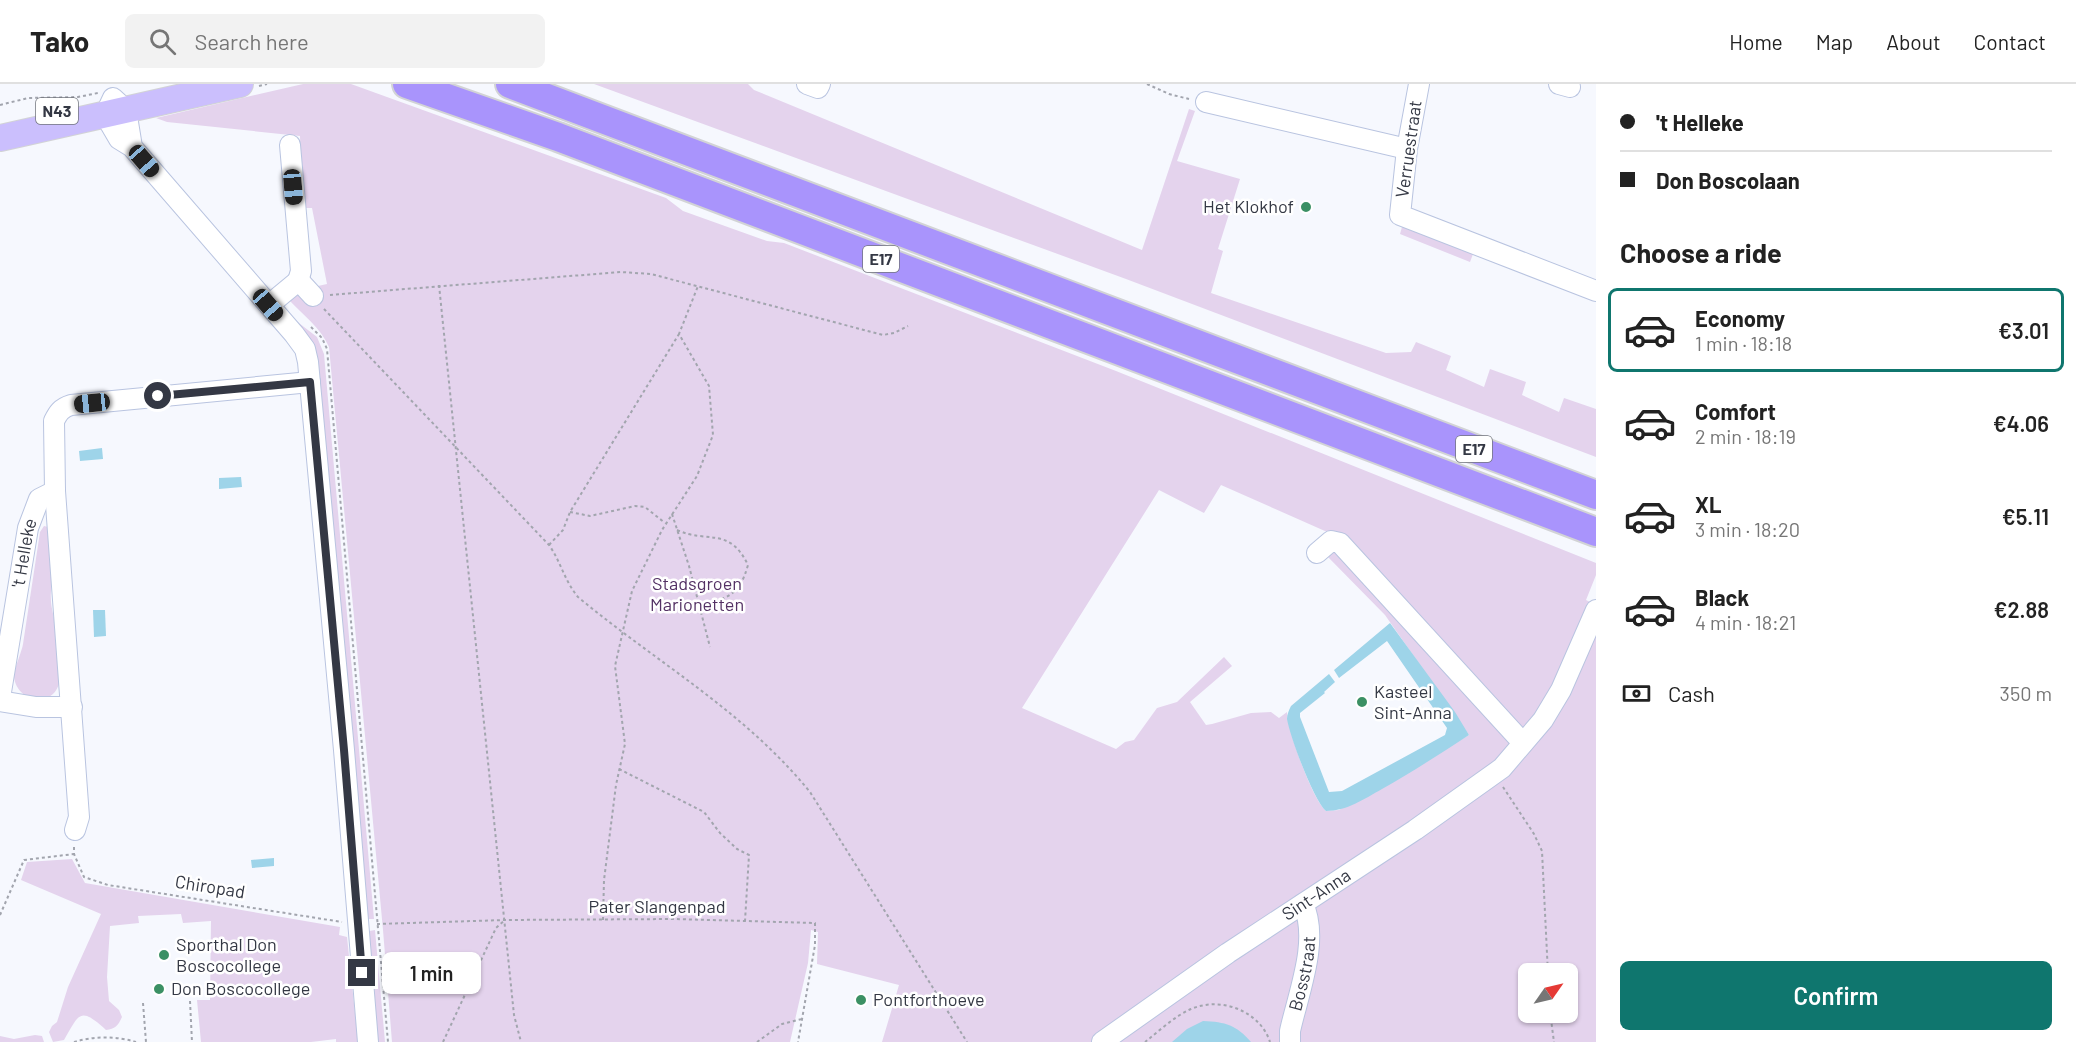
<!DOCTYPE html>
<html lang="en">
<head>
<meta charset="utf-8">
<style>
  :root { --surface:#fff; --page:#f2f2f2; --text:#222; --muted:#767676; --line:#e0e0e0; --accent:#0f766e }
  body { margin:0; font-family:Barlow,sans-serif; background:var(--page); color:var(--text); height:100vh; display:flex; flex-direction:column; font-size:22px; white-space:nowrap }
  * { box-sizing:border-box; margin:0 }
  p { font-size:20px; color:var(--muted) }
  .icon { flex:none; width:33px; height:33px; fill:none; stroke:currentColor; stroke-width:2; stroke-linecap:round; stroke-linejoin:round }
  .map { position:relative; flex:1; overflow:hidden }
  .side { display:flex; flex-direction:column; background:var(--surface); width:480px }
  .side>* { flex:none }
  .guide { display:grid; align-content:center; height:132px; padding:0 24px; background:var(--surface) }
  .needle { width:39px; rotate:56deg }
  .controls { position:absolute; left:1518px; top:879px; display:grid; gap:12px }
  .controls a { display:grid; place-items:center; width:60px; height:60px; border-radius:9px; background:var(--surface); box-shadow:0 2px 4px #0004; font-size:30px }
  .end { position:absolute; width:27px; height:27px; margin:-14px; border:8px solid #343844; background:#fff; box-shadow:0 0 0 3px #fff }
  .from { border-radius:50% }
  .bubble { position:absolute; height:42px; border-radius:9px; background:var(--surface); box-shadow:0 2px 4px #0004; font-size:20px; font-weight:600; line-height:42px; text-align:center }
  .car { position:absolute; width:18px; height:36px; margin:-18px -9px; border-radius:8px; box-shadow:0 0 4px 2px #0007; background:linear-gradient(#222 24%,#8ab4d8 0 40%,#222 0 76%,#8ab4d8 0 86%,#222 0) }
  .guide b { display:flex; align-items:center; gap:21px; height:57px; font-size:22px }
  .guide b+b { border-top:2px solid var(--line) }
  .guide i { width:15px; height:15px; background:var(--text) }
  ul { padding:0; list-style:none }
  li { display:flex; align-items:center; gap:18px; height:84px; margin:0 12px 9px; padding:0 12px; border:3px solid transparent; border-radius:9px }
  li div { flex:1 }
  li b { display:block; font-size:22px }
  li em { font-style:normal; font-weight:600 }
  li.selected { border-color:var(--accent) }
  li>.icon { width:54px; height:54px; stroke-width:1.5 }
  h2 { padding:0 24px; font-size:27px; line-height:72px }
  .pay { display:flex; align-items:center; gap:15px; height:66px; padding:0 24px; font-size:22px }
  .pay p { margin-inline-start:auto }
  .primary-button { display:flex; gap:12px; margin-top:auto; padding:12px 24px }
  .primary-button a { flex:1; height:69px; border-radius:9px; background:var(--accent); color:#fff; font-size:24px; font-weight:600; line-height:69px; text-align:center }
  header { display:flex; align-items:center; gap:36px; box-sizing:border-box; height:84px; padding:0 30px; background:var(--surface); border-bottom:2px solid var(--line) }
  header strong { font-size:28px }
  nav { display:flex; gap:33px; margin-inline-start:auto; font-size:21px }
  .search { width:420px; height:54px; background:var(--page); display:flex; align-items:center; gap:15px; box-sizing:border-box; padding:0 21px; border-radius:9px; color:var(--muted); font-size:22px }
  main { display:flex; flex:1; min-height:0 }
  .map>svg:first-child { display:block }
  .green { fill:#e4d3ed; fill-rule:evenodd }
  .water { fill:#9ed4e9 }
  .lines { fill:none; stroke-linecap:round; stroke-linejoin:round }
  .minor-casing { stroke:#b9c4e0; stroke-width:22 }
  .major-casing { stroke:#d2d3d6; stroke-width:28 }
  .highway-casing { stroke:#d2d3d6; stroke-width:32 }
  .path { stroke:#a2a5ae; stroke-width:2; stroke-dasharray:3 3; stroke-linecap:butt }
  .minor { stroke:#fff; stroke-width:20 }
  .major { stroke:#cbbffd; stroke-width:26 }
  .highway { stroke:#a994fc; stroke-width:28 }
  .route { stroke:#343844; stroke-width:8 }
  .poi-dot { fill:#3b9064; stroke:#fff; stroke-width:2 }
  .labels { text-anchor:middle; stroke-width:5; stroke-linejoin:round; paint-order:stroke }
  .shield { fill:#fff; stroke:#71747c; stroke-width:1.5 }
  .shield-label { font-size:16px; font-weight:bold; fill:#343844 }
  .street-label { font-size:18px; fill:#343844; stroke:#fff }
  .poi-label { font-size:18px; fill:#343844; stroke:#fff; text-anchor:start }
  .park-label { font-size:18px; fill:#533164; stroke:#fff }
</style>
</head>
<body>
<header>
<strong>Tako</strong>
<div class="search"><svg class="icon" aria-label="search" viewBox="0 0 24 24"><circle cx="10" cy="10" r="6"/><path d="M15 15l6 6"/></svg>Search here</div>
<nav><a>Home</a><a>Map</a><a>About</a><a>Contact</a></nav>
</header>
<main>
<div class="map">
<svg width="1596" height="958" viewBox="0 0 1596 958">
  <rect width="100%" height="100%" fill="#f6f8fe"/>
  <!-- green -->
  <g class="green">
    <path d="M303 0H351L666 114 683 127 767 157 784 159 1116 287 1596 479V491L1586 516 1596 521V958H882L899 901 817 880 818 848 811 846 808 879 790 958H392L383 846 329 263C321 244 303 231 289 216L300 206 327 200 312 124H302L300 52 167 38 156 34ZM1221 401 1343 455 1328 473 1385 531 1469 651 1339 726 1326 727C1312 715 1288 647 1287 628L1279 634 1271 628 1251 629 1212 640 1206 641 1190 618 1232 582 1224 573 1177 618 1157 624 1134 656 1125 658 1116 665 1022 624 1159 406 1204 429ZM1528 890H1568V928H1528Z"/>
    <path d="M594 0H748L754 6 1142 166 1189 25 1195 27 1177 77 1240 95 1218 165 1223 167 1211 209 1386 269 1411 268 1416 258 1451 272 1446 286 1484 303 1490 285 1526 298 1522 311 1559 328 1564 314 1596 325V373L1126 195Z"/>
    <path d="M1402 143 1473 170 1470 178 1400 150Z"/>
    <path d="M291 233 317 253 324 270 374 835H364L322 365Z"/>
    <path d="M44 442 52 444C52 459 53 475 52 491 52 500 50 509 51 518 53 540 80 617 37 615 24 615 14 603 14 591 14 586 22 567 23 560L40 448Z"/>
    <path d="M72 775 85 799 340 843 339 851 347 853 358 958H336V955L311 958H201L197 916H210L211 837 183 839 181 830 138 832 139 839 110 842 107 893 109 917 119 926 122 933C118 942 115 945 106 946 79 921 79 931 64 956L53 958 49 948 52 942 57 938 68 903 101 830 21 796 27 778Z"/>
    <path d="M375 846 385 958H374L364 848Z"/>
    <path d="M35 951 42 952 44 958H0V952L14 955Z"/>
  </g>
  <!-- water -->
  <g class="water">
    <path d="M102 364 103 375 80 377 79 367Z"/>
    <path d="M241 393 242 403 219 405V394Z"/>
    <path d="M93 526H105L106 552 94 553Z"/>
    <path d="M1390 539 1455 628 1469 651C1440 670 1412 688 1382 705 1364 715 1347 727 1326 727 1314 717 1290 653 1287 635 1287 630 1289 626 1291 622L1329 590 1335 598 1324 608 1325 609 1300 629V633L1329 708 1342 707 1445 651 1447 644 1387 557 1339 594 1334 586Z"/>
    <path d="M274 774V782L252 784 251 776Z"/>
    <path d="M1203 937C1226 938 1236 941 1251 958H1172L1187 945Z"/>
  </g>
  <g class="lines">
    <!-- minor casing -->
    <g class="minor-casing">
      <g id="minor">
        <path d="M807 0 818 4 820 0"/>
        <path d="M1419 0 1407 65 1400 131 1596 207"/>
        <path d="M1559 0 1570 3"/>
        <path d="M1206 18 1407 65"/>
        <path d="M290 61 301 187 298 197"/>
        <path d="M132 63 126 26 113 14 105 31 119 55 132 63 294 250 305 265 308 278 344 666 368 958"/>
        <path d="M269 221 298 197 302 200 313 212"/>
        <path d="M1317 469 1331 457 1340 459 1523 659"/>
        <path id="s1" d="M0 614 28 444 39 415 55 407"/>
        <path d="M0 617 36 623H72"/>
        <path d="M75 746 79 733 55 407 54 337C58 329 61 324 71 321L310 298"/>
        <path id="s2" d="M1102 958 1228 869 1415 746 1502 684 1543 636 1561 606 1596 526"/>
        <path id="s3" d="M1290 958V947C1298 910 1320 856 1303 820"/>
      </g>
    </g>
    <!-- major casing -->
    <g class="major-casing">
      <path id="major" d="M0 54 240 0"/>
    </g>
    <!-- highway casing -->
    <g class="highway-casing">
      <g id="highway">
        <path d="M407 0 558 53 1596 448"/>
        <path d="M510 0 1596 411"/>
      </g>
    </g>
    <!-- path -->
    <g class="path">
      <path d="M1147 0 1169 10 1189 15"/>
      <path d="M259 2 267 0"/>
      <path d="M0 21 28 14 78 13 98 9"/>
      <path d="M439 201 514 931 521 958"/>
      <path d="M330 211 621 188 651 190 883 251 894 249 908 242"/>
      <path d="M324 225 549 461C561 478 564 496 578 513 657 579 743 626 810 708L967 958"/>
      <path d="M311 243 322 254 327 265 388 958"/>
      <path d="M570 428 590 432 635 422 645 423 665 439"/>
      <path d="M672 430 689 482 710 563"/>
      <path d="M677 446C708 460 729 442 748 481 739 513 728 512 700 524"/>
      <path d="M549 461 563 446 570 428 679 250"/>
      <path d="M619 685 704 728 720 749 737 765 749 771 745 837"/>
      <path d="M1503 703 1534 750 1542 767 1548 890"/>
      <path d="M74 763V770L84 793 108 801 342 838"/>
      <path d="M0 831 24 776 74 770"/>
      <path d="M603 836 604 796 616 701 625 660 615 582 632 507 662 446 697 392 713 351 709 302 679 250 698 202"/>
      <path d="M377 840 505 836 675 835 815 839V861L798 958"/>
      <path d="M190 917 192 958"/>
      <path d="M143 919 146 958"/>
      <path d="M1550 928 1554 958"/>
      <path d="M74 958C93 952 117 952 136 958"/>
      <path d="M443 958 496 844 505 836"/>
      <path d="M757 958 782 940 802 935"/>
      <path d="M1145 958C1159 947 1175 932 1191 925 1221 912 1260 927 1270 958"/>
    </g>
    <!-- minor -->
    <use href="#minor" class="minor"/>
    <!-- major -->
    <use href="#major" class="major"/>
    <!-- highway -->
    <use href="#highway" class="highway"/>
  </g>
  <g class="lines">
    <!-- route -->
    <path class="route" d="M158 312 310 298 344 666 362 889"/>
  </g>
  <!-- markers -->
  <g class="poi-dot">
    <circle cx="1306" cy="123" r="6"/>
    <circle cx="1362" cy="618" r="6"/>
    <circle cx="164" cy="871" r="6"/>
    <circle cx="159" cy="905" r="6"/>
    <circle cx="861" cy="916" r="6"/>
  </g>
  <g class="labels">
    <!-- shield labels -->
    <g class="shield">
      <rect x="36" y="14" width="42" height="26" rx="4.5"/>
      <rect x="863" y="162" width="36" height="26" rx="4.5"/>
      <rect x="1456" y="352" width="36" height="26" rx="4.5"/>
    </g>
    <g class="shield-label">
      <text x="57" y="33">N43</text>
      <text x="881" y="181">E17</text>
      <text x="1474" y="371">E17</text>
    </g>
    <!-- street labels -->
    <g class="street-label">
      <text transform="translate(1409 65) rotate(-82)" y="6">Verruestraat</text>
      <text dy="6" stroke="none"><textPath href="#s1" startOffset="147">'t Helleke</textPath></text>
      <text transform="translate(210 803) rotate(9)" y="6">Chiropad</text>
      <text dy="6" stroke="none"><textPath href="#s2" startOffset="260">Sint-Anna</textPath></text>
      <text x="657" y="829">Pater Slangenpad</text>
      <text dy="6" stroke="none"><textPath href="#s3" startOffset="70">Bosstraat</textPath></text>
    </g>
    <!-- poi labels -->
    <g class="poi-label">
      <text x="1294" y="129" text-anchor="end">Het Klokhof</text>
      <text x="1374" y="614">Kasteel<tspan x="1374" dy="21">Sint-Anna</tspan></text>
      <text x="176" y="867">Sporthal Don<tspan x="176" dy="21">Boscocollege</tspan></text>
      <text x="171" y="911">Don Boscocollege</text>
      <text x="873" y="922">Pontforthoeve</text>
    </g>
    <!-- park labels -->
    <g class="park-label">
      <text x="697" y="506">Stadsgroen<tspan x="697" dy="21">Marionetten</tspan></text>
    </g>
  </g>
</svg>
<div class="controls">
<a><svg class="needle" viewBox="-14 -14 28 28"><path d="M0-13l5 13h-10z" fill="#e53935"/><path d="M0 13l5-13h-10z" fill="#767676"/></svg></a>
</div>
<i class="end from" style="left:158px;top:312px"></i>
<i class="end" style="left:362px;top:889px"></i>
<div class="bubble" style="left:382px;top:868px;width:99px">1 min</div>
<i class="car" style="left:144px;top:77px;rotate:139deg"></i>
<i class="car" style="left:293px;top:103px;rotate:175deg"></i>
<i class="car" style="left:268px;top:221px;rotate:139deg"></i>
<i class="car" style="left:92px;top:319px;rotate:264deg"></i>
</div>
<section class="side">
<div class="guide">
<b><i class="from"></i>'t Helleke</b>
<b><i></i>Don Boscolaan</b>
</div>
<h2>Choose a ride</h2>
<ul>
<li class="selected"><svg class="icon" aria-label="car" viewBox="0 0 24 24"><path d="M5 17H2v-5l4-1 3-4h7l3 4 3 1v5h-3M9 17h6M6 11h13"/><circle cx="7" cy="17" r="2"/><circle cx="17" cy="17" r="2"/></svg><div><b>Economy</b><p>1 min · 18:18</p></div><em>€3.01</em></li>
<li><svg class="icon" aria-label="car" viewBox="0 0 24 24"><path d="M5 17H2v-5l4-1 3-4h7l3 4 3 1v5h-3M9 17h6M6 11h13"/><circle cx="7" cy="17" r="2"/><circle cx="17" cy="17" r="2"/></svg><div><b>Comfort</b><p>2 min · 18:19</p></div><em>€4.06</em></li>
<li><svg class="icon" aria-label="car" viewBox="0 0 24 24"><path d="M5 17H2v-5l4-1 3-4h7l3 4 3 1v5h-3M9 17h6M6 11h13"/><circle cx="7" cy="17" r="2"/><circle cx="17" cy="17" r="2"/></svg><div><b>XL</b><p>3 min · 18:20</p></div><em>€5.11</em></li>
<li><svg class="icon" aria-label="car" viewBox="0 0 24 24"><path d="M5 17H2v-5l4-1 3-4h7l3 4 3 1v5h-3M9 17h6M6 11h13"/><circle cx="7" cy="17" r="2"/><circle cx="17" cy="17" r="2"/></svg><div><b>Black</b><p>4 min · 18:21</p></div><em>€2.88</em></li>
</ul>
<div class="pay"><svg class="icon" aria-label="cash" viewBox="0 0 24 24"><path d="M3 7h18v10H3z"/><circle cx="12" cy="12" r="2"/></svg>Cash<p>350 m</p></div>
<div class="primary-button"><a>Confirm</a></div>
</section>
</main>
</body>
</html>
